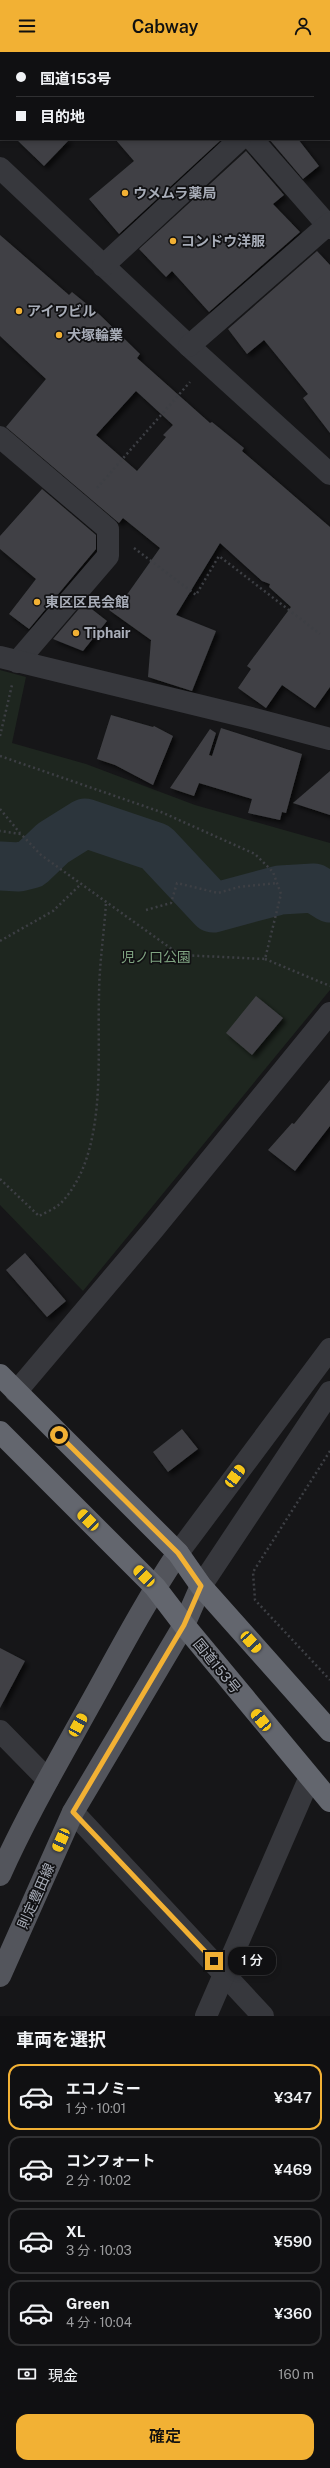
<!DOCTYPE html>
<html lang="ja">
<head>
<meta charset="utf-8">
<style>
  :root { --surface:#101012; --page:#1e1e20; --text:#f1f3f6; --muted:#9c9d9f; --line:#303032; --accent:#f2b134 }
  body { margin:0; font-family:"Public Sans","Noto Sans JP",sans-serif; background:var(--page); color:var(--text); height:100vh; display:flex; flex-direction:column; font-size:15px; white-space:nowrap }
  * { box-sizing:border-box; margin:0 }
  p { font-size:13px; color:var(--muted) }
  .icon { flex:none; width:22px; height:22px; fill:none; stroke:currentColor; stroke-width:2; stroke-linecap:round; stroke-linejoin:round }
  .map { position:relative; height:1964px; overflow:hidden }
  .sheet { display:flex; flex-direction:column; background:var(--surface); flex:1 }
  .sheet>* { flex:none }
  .top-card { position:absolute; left:0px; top:0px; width:330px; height:88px; box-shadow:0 2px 6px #0003,0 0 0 1px var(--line); display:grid; align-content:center; height:88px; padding:0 16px; background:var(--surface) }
  .end { position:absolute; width:18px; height:18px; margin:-9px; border:5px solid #f2b134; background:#111; box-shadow:0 0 0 2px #111 }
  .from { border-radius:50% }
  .bubble { position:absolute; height:28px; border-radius:12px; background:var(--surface); box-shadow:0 2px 6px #0003,0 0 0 1px var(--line); font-size:13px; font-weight:600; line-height:28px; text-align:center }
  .car { position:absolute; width:12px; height:24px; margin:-12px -6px; border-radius:5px; box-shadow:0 0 3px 1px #0007; background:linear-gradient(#f5c518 24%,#345 0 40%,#f5c518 0 76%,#345 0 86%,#f5c518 0) }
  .top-card b { display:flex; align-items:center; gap:14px; height:38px; font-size:15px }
  .top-card b+b { border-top:1px solid var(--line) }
  .top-card i { width:10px; height:10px; background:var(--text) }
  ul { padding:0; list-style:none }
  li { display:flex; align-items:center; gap:12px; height:66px; margin:0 8px 6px; padding:0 8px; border:2px solid var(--line); border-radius:12px }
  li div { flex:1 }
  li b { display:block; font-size:15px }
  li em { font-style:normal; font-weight:600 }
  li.on { border-color:var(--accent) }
  li>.icon { width:36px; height:36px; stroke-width:1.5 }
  h2 { padding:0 16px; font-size:18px; line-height:48px }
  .pay { display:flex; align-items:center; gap:10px; height:44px; padding:0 16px; font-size:15px }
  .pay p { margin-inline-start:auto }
  .action { display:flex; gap:8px; margin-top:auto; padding:8px 16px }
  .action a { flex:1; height:46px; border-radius:12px; background:var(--accent); color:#111; font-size:16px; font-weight:600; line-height:46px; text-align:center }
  header { display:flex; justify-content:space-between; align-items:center; height:52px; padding:0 16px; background:var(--accent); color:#111; font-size:18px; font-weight:600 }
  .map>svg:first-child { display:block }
  .green { fill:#1e261f }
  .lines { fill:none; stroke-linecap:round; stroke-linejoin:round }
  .river { stroke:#2c353c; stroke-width:49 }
  .building { fill:#404145; fill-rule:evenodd; filter:url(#shadow) }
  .path { stroke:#3d3f44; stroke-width:2.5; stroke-dasharray:2 3; stroke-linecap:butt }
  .minor { stroke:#37383d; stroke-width:22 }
  .major { stroke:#53555c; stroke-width:22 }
  .highway { stroke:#63666e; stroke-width:22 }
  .route { stroke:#f2b134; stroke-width:5 }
  .poi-dot { fill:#f2b134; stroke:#111113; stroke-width:1.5 }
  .labels { text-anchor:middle; stroke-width:3.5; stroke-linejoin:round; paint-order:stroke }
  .poi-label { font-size:14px; font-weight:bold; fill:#a8adb8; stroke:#111113; text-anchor:start }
  .park-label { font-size:14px; fill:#7fa381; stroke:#111113 }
  .street-label { font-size:14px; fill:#a8adb8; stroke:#111113 }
</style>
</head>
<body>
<header><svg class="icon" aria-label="menu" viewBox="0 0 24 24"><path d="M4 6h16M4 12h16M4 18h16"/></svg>Cabway<svg class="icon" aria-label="person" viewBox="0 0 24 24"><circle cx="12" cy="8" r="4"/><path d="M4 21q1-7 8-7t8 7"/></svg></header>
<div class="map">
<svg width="330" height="1964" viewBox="0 0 330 1964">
  <defs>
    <filter id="shadow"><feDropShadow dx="3.5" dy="3.5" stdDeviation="2" flood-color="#0009"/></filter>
  </defs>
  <rect width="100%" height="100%" fill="#161618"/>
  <!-- green -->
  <path class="green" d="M0 618 26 625 12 691 86 712 195 753 330 791V938L83 1239 0 1153Z"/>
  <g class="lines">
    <!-- river -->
    <path class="river" d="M0 814 19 815 31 812 53 791 85 771 156 795 213 856 280 838 314 836 330 846"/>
  </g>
  <!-- building -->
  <g class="building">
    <path d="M16 87H70L44 114Z"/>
    <path d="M115 87H222L119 182 89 147 134 109Z"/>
    <path d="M269 87H298L319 114 303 127Z"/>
    <path d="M246 99 284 143 273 152 300 180 209 260 172 219 166 225 139 197Z"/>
    <path d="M0 183 69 243 72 240 100 263 140 302 137 306 210 371 212 370 244 396 242 399 330 475V635L315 656 282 633 266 656 238 636 251 617 247 614 291 555 269 535 270 532 262 529 220 491 176 563 216 579 192 639 148 625 151 588 109 558 120 543 126 544 160 496 123 466 119 471 6 375 46 327 0 284ZM136 339 173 373 163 383 166 385 137 419 96 383Z"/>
    <path d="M317 199 330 213V381L303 346 308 342 264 288 247 302 228 277Z"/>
    <path d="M42 437 96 483V497L29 577 9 562 36 527 0 497V484Z"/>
    <path d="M84 551 107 569 83 599 53 587Z"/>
    <path d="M111 663 153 675 154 674 173 684 153 733 115 713 97 707Z"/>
    <path d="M221 676 302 702 286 761 282 760 280 768 248 761 252 747 199 731 194 744 170 736 210 677 216 681 209 703 212 704Z"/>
    <path d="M330 719V763L293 751Z"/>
    <path d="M256 944 283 966 252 1003 226 981Z"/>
    <path d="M330 1028V1074L295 1119 268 1098 292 1071 294 1072Z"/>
    <path d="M25 1201 66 1249 47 1265 6 1218Z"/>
    <path d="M182 1377 198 1397 168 1420 153 1400Z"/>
    <path d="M0 1596 25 1609 0 1656Z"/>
  </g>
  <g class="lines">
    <!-- path -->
    <g class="path">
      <path d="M97 436 190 330"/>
      <path d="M134 496 196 543 219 504 320 582"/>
      <path d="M0 684 12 633"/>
      <path d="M0 704 161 760 255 802 273 820 281 842 265 907 180 903 41 803 21 782 0 779"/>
      <path d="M0 757 20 781"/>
      <path d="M146 858 171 851 177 831 218 841 239 835 277 831"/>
      <path d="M0 889 53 859 81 832"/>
      <path d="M265 907 330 934"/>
      <path d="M0 1127 39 1164C45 1161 54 1157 60 1152 108 1103 97 1008 99 945 99 913 104 882 106 851"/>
      <path d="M330 1399 253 1520 255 1548 330 1628"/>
    </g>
    <!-- minor -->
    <g class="minor">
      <path d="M151 0 152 1"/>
      <path d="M272 0 273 1"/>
      <path d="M315 1 316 0"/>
      <path d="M252 87 330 176"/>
      <path d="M0 116 189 294 330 422"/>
      <path d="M103 214 240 87"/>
      <path d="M189 294 330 171"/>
      <path d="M0 385 108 477V504L17 610"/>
      <path d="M0 605 251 666 330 687"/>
      <path d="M16 1340 153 1178 330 961"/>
      <path d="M178 1501 330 1297"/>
      <path d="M201 1534 330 1340"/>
      <path d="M0 1679 48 1728"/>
      <path d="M73 1760 263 1964"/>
      <path d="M206 1964 309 1727"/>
    </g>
    <!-- major -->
    <g class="major">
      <path d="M0 1823C26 1765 58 1710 89 1654 118 1602 145 1550 178 1501"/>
      <path d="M0 1924 73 1760 184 1573 201 1534"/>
    </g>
    <!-- highway -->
    <g class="highway">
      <path d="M0 1323 178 1501 201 1534 330 1679"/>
      <path d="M0 1380 155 1535 184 1573 330 1749"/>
    </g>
  </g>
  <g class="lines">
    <!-- route -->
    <path class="route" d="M59 1383 178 1501 201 1534 184 1573 73 1760 214 1909"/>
  </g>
  <!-- markers -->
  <g class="poi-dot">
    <circle cx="125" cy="141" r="4"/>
    <circle cx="173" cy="189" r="4"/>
    <circle cx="19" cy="259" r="4"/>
    <circle cx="59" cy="283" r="4"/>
    <circle cx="37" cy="550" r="4"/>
    <circle cx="76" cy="581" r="4"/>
  </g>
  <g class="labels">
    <!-- poi labels -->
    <g class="poi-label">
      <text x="133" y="146">ウメムラ薬局</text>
      <text x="181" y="194">コンドウ洋服</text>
      <text x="27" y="264">アイワビル</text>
      <text x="67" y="288">犬塚輪業</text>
      <text x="45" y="555">東区区民会館</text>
      <text x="84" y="586">Tiphair</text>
    </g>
    <!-- park labels -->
    <g class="park-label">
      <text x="156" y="910">児ノ口公園</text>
    </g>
    <!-- street labels -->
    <g class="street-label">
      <text transform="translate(217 1614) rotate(51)" y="5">国道153号</text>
      <text transform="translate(36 1844) rotate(-66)" y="5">則定豊田線</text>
    </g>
  </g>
</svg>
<i class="end from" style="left:59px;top:1383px"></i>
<i class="end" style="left:214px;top:1909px"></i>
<div class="bubble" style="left:228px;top:1895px;width:48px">1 分</div>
<i class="car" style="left:235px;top:1424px;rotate:37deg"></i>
<i class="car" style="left:88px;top:1468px;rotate:315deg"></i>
<i class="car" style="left:144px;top:1524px;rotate:315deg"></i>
<i class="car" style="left:251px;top:1590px;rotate:138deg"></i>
<i class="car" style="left:261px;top:1668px;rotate:321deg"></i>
<i class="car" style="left:78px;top:1673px;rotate:29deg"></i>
<i class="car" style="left:61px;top:1788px;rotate:204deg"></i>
<div class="top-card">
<b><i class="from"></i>国道153号</b>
<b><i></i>目的地</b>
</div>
</div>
<section class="sheet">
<h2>車両を選択</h2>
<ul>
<li class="on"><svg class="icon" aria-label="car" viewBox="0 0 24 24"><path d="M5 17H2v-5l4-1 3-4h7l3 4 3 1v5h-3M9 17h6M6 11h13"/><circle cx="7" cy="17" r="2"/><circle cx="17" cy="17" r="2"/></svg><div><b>エコノミー</b><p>1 分 · 10:01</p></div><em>¥347</em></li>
<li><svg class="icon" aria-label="car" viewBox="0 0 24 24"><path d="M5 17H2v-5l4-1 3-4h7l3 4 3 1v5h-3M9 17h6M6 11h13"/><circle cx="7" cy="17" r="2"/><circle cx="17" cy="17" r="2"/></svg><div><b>コンフォート</b><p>2 分 · 10:02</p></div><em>¥469</em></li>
<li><svg class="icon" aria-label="car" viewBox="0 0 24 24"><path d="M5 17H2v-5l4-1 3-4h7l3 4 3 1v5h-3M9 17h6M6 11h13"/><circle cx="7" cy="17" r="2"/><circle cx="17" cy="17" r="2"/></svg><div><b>XL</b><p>3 分 · 10:03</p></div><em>¥590</em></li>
<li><svg class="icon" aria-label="car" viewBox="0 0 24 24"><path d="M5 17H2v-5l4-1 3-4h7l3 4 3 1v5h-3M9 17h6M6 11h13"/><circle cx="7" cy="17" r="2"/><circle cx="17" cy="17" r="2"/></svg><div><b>Green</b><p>4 分 · 10:04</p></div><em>¥360</em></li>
</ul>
<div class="pay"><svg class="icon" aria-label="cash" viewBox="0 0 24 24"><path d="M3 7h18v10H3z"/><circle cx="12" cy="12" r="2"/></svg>現金<p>160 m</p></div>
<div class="action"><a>確定</a></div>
</section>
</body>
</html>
